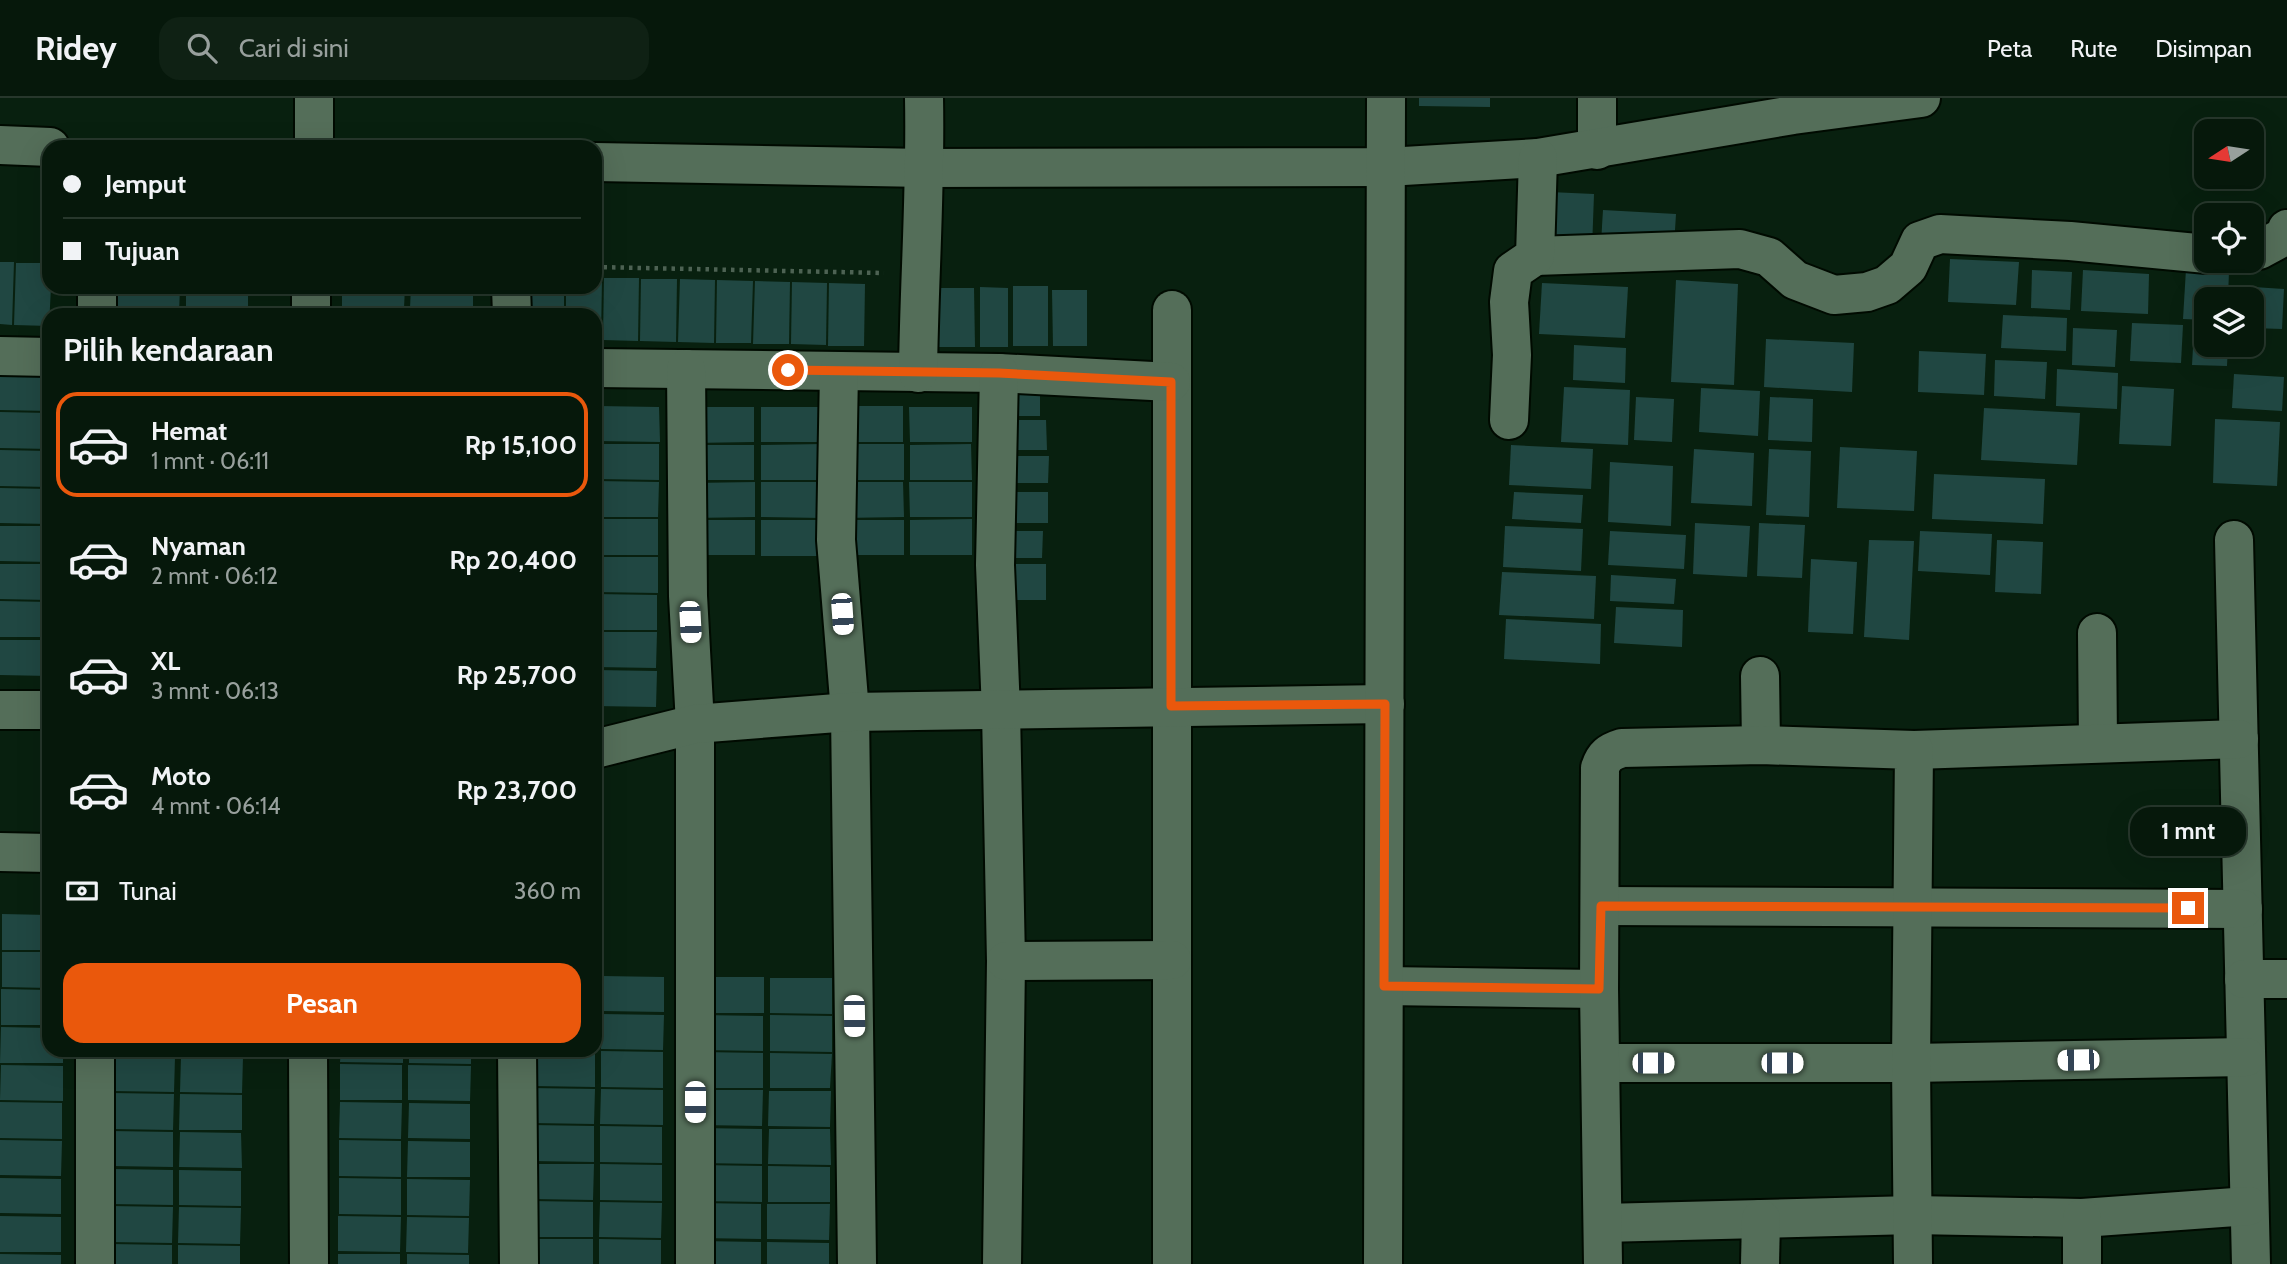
<!DOCTYPE html>
<html lang="id">
<head>
<meta charset="utf-8">
<style>
  :root { --surface:#06180b; --page:#0f2114; --text:#f1f3f6; --muted:#98a09d; --line:#27372c; --accent:#ea580c }
  body { margin:0; font-family:Cabin,sans-serif; background:var(--page); color:var(--text); height:100vh; display:flex; flex-direction:column; font-size:26px; white-space:nowrap }
  * { box-sizing:border-box; margin:0 }
  p { font-size:23px; color:var(--muted) }
  .icon { flex:none; width:38px; height:38px; fill:none; stroke:currentColor; stroke-width:2; stroke-linecap:round; stroke-linejoin:round }
  .map { position:relative; flex:1; overflow:hidden }
  .sheet { position:absolute; left:42px; top:210px; width:560px; height:749px; display:flex; flex-direction:column; background:var(--surface); border-radius:21px; box-shadow:0 7px 28px #0002,0 0 0 2px var(--line) }
  .sheet>* { flex:none }
  .top-card { position:absolute; left:42px; top:42px; width:560px; height:154px; border-radius:21px; box-shadow:0 7px 28px #0002,0 0 0 2px var(--line); display:grid; align-content:center; height:154px; padding:0 21px; background:var(--surface) }
  .needle { width:46px; rotate:258deg }
  .controls { position:absolute; left:2194px; top:21px; display:grid; gap:14px }
  .controls a { display:grid; place-items:center; width:70px; height:70px; border-radius:14px; background:var(--surface); box-shadow:0 7px 28px #0002,0 0 0 2px var(--line); font-size:35px }
  .end { position:absolute; width:32px; height:32px; margin:-16px; border:9px solid #ea580c; background:#fff; box-shadow:0 0 0 4px #fff }
  .from { border-radius:50% }
  .bubble { position:absolute; height:49px; border-radius:21px; background:var(--surface); box-shadow:0 7px 28px #0002,0 0 0 2px var(--line); font-size:23px; font-weight:700; line-height:49px; text-align:center }
  .car { position:absolute; width:21px; height:42px; margin:-21px -10px; border-radius:9px; box-shadow:0 0 5px 2px #0007; background:linear-gradient(#fff 24%,#345 0 40%,#fff 0 76%,#345 0 86%,#fff 0) }
  .top-card b { display:flex; align-items:center; gap:24px; height:66px; font-size:26px }
  .top-card b+b { border-top:2px solid var(--line) }
  .top-card i { width:18px; height:18px; background:var(--text) }
  ul { padding:0; list-style:none }
  li { display:flex; align-items:center; gap:21px; height:105px; margin:0 14px 10px; padding:0 7px; border:4px solid transparent; border-radius:21px }
  li div { flex:1 }
  li b { display:block; font-size:26px }
  li em { font-style:normal; font-weight:700 }
  li.selected { border-color:var(--accent) }
  li>.icon { width:63px; height:63px; stroke-width:1.5 }
  h2 { padding:0 21px; font-size:32px; line-height:84px }
  .pay { display:flex; align-items:center; gap:18px; height:77px; padding:0 21px; font-size:26px }
  .pay p { margin-inline-start:auto }
  .primary-button { display:flex; gap:14px; margin-top:auto; padding:14px 21px }
  .primary-button a { flex:1; height:80px; border-radius:21px; background:var(--accent); color:#fff; font-size:28px; font-weight:700; line-height:80px; text-align:center }
  header { display:flex; align-items:center; gap:42px; box-sizing:border-box; height:98px; padding:0 35px; background:var(--surface); border-bottom:2px solid var(--line) }
  header strong { font-size:33px }
  nav { display:flex; gap:38px; margin-inline-start:auto; font-size:24px }
  .search { width:490px; height:63px; background:var(--page); display:flex; align-items:center; gap:18px; box-sizing:border-box; padding:0 24px; border-radius:21px; color:var(--muted); font-size:26px }
  .map>svg:first-child { display:block }
  .building { fill:#204742 }
  .lines { fill:none; stroke-linecap:round; stroke-linejoin:round }
  .street-casing { stroke:#000a00; stroke-width:42 }
  .path { stroke:#4d6253; stroke-width:4.5; stroke-dasharray:3.5 5; stroke-linecap:butt }
  .street { stroke:#546e59; stroke-width:38 }
  .route { stroke:#ea580c; stroke-width:9 }
</style>
</head>
<body>
<header>
<strong>Ridey</strong>
<div class="search"><svg class="icon" aria-label="search" viewBox="0 0 24 24"><circle cx="10" cy="10" r="6"/><path d="M15 15l6 6"/></svg>Cari di sini</div>
<nav><a>Peta</a><a>Rute</a><a>Disimpan</a></nav>
</header>
<div class="map">
<svg width="2287" height="1166" viewBox="0 0 2287 1166">
  <rect width="100%" height="100%" fill="#08200f"/>
  <!-- building -->
  <g class="building">
    <path d="M1419 0H1490V9L1419 8Z"/>
    <path d="M1550 94 1594 96 1592 151 1548 149Z"/>
    <path d="M1603 112 1676 116 1674 149 1601 145Z"/>
    <path d="M1950 161 2019 164 2016 207 1948 204Z"/>
    <path d="M0 164H14L12 227 0 226Z"/>
    <path d="M16 165H49V189H51L49 228 14 227Z"/>
    <path d="M2186 171 2229 173 2228 201H2207V222L2183 221Z"/>
    <path d="M2032 172 2072 174 2070 212 2031 210Z"/>
    <path d="M2083 172 2149 176 2148 216 2081 213Z"/>
    <path d="M595 179 602 180 601 242H595V217H566V189H595Z"/>
    <path d="M604 180H639L638 243 603 242Z"/>
    <path d="M641 181H677L676 244 640 243Z"/>
    <path d="M680 181 715 182 714 245 678 244Z"/>
    <path d="M717 182 753 183 751 245H716Z"/>
    <path d="M1676 182 1738 186 1734 287 1671 284Z"/>
    <path d="M755 183 790 184 789 246H753Z"/>
    <path d="M792 184 827 185 826 247 791 246Z"/>
    <path d="M829 185 865 186 864 248H828Z"/>
    <path d="M1542 185 1628 189 1625 240 1539 236Z"/>
    <rect x="1013" y="188" width="35" height="60"/>
    <path d="M2238 188 2284 191 2282 231 2252 230V201H2237Z"/>
    <path d="M117 189H180L179 215 118 214Z"/>
    <rect x="186" y="189" width="62" height="26"/>
    <path d="M342 189H405L404 210 342 209Z"/>
    <path d="M411 189H473V211L410 210Z"/>
    <path d="M529 189H564V217H528Z"/>
    <path d="M980 189 1008 190V249H980Z"/>
    <path d="M929 190H974L975 249H930Z"/>
    <path d="M1052 192H1087V248H1053Z"/>
    <rect x="342" y="212" width="62" height="5"/>
    <path d="M411 212 473 213V217H411Z"/>
    <path d="M2003 217 2067 220 2066 253 2001 250Z"/>
    <path d="M2132 225 2183 227 2181 265 2130 263Z"/>
    <path d="M2073 230 2117 232 2115 269 2072 267Z"/>
    <path d="M2194 232 2207 233V247H2228L2227 268 2192 267Z"/>
    <path d="M1766 241 1854 245 1852 294 1764 289Z"/>
    <path d="M1574 247 1626 250 1625 285 1573 282Z"/>
    <path d="M1919 253 1986 256 1984 297 1918 294Z"/>
    <path d="M1995 262 2047 264 2045 301 1994 298Z"/>
    <path d="M2057 271 2118 275 2117 311 2056 308Z"/>
    <path d="M2234 276 2284 279 2282 313 2232 310Z"/>
    <path d="M0 277 49 278V313L0 312Z"/>
    <path d="M1040 279V318H1004V280Z"/>
    <path d="M2122 288 2174 291 2171 348 2119 346Z"/>
    <path d="M1564 289 1630 292 1628 347 1561 344Z"/>
    <path d="M1701 290 1760 293 1758 338 1699 334Z"/>
    <path d="M1636 299 1674 301 1672 344 1634 342Z"/>
    <path d="M1770 299 1813 301 1812 344 1768 342Z"/>
    <path d="M598 308 659 309 660 344 597 343Z"/>
    <rect x="841" y="308" width="62" height="36"/>
    <path d="M692 309H754V344L692 345Z"/>
    <rect x="761" y="309" width="62" height="35"/>
    <path d="M909 309H972V344H910Z"/>
    <path d="M1984 310 2080 315 2077 367 1981 362Z"/>
    <path d="M0 314 49 315V351L0 350Z"/>
    <path d="M2215 321 2280 324 2277 388 2213 385Z"/>
    <path d="M1003 322H1046L1047 352H1003Z"/>
    <path d="M597 346H659V382L597 381Z"/>
    <path d="M823 346V382H761V347Z"/>
    <path d="M841 346H904V382H842Z"/>
    <path d="M971 346 972 382H910V347Z"/>
    <rect x="692" y="347" width="62" height="35"/>
    <path d="M1511 347 1593 351 1591 391 1509 387Z"/>
    <path d="M1840 349 1917 353 1914 413 1837 410Z"/>
    <path d="M1694 351 1754 355 1752 408 1691 405Z"/>
    <path d="M1769 351 1811 353 1809 419 1766 417Z"/>
    <path d="M0 352 49 353V389L0 388Z"/>
    <path d="M1003 358H1049L1048 385H1002Z"/>
    <path d="M1610 364 1673 368 1671 428 1608 424Z"/>
    <path d="M1934 376 2045 381 2043 426 1932 421Z"/>
    <path d="M596 383 659 384 658 419H596Z"/>
    <path d="M755 384V419L692 420V385Z"/>
    <path d="M761 384H823V420L761 419Z"/>
    <path d="M842 384H903L904 419 842 420Z"/>
    <path d="M909 384H972V419H910Z"/>
    <path d="M0 390 49 391V426L0 425Z"/>
    <rect x="1000" y="394" width="48" height="31"/>
    <path d="M1514 394 1583 397 1581 425 1512 421Z"/>
    <rect x="596" y="421" width="62" height="36"/>
    <path d="M972 421V457H910V422Z"/>
    <path d="M693 422H755V457H692Z"/>
    <rect x="761" y="422" width="62" height="36"/>
    <path d="M841 422H904V457H842Z"/>
    <path d="M1695 425 1750 428 1747 479 1693 476Z"/>
    <path d="M1759 425 1805 427 1802 480 1757 478Z"/>
    <path d="M0 428H49V464L0 463Z"/>
    <path d="M1505 428 1583 431 1581 473 1503 469Z"/>
    <path d="M1002 433H1043L1042 460H1002Z"/>
    <path d="M1610 433 1686 437 1684 471 1608 467Z"/>
    <path d="M1920 433 1992 436 1990 477 1918 473Z"/>
    <path d="M1869 442 1914 443 1909 542 1864 539Z"/>
    <path d="M1997 442 2043 444 2041 496 1995 494Z"/>
    <path d="M596 459H658V495L595 494Z"/>
    <path d="M1811 461 1857 464 1853 536 1808 534Z"/>
    <path d="M0 466H49V502L0 501Z"/>
    <rect x="998" y="466" width="48" height="36"/>
    <path d="M1502 474 1596 478 1594 521 1499 517Z"/>
    <path d="M1611 477 1676 481 1674 506 1610 503Z"/>
    <path d="M595 496 657 497V532H595Z"/>
    <path d="M0 503 49 504V539H0Z"/>
    <path d="M1616 509 1683 512 1682 549 1614 545Z"/>
    <path d="M1506 521 1601 526 1600 566 1504 561Z"/>
    <path d="M595 534H657L656 570 595 569Z"/>
    <path d="M0 542H49V578L0 577Z"/>
    <path d="M595 572 657 573 656 609 595 608Z"/>
    <path d="M2 816 49 817V852H2Z"/>
    <path d="M2 854H49V890L2 889Z"/>
    <path d="M602 878 664 879V914L602 913Z"/>
    <path d="M702 879H764V915H701Z"/>
    <path d="M770 880H832V916L770 915Z"/>
    <path d="M1 891 49 892V927H1Z"/>
    <path d="M602 916 664 917 663 952 601 951Z"/>
    <path d="M701 917 763 918V953L701 952Z"/>
    <path d="M770 917 832 918V954L770 953Z"/>
    <path d="M1 929 49 930V952H63V965H0Z"/>
    <rect x="113" y="952" width="61" height="4"/>
    <path d="M181 952H243V957L181 956Z"/>
    <path d="M341 952H403V965L340 964Z"/>
    <path d="M409 952H471V966L409 965Z"/>
    <path d="M533 953H595V989L532 988Z"/>
    <path d="M601 953 663 954V990L601 989Z"/>
    <path d="M701 954 763 955V990H701Z"/>
    <path d="M770 955 832 956 830 990H770Z"/>
    <path d="M112 958 175 959 174 994 112 993Z"/>
    <path d="M181 959H243L242 995 180 994Z"/>
    <path d="M340 966 402 967V1002H340Z"/>
    <path d="M1 967 63 968V1003L0 1002Z"/>
    <path d="M408 967 471 968 470 1003 408 1002Z"/>
    <path d="M532 990 595 991 594 1026 532 1025Z"/>
    <path d="M601 991 663 992V1027L600 1026Z"/>
    <path d="M700 992H763L762 1028 700 1027Z"/>
    <path d="M769 993H831L830 1029 768 1028Z"/>
    <path d="M112 995 174 996 173 1032 111 1031Z"/>
    <path d="M180 996 242 997V1032H179Z"/>
    <path d="M0 1004 62 1005V1041L0 1040Z"/>
    <path d="M340 1004 402 1005 401 1041 339 1040Z"/>
    <path d="M409 1005 470 1006V1041L408 1040Z"/>
    <path d="M532 1027 594 1028V1064L532 1063Z"/>
    <path d="M600 1028 662 1029V1065L600 1064Z"/>
    <path d="M700 1030 762 1031V1066L699 1065Z"/>
    <path d="M769 1031H830L831 1067 768 1066Z"/>
    <path d="M111 1033 173 1034V1069L111 1068Z"/>
    <path d="M180 1034 241 1035 242 1070 179 1069Z"/>
    <path d="M0 1042 62 1043 61 1078 0 1077Z"/>
    <path d="M339 1042 401 1043V1079L339 1078Z"/>
    <path d="M408 1043 470 1044V1079H407Z"/>
    <path d="M531 1066H594L593 1102 532 1101Z"/>
    <path d="M600 1066 662 1067V1103L600 1102Z"/>
    <path d="M700 1067 762 1068V1104L699 1103Z"/>
    <path d="M768 1068 830 1069V1104H768Z"/>
    <path d="M111 1071 173 1072V1107L111 1106Z"/>
    <path d="M179 1072 241 1073V1108L179 1107Z"/>
    <path d="M0 1080 61 1081V1116L0 1115Z"/>
    <path d="M339 1080 401 1081V1117L339 1116Z"/>
    <path d="M407 1081 470 1082 469 1118 407 1117Z"/>
    <path d="M531 1103 593 1104V1139H531Z"/>
    <path d="M600 1104 662 1105 661 1140 599 1139Z"/>
    <path d="M699 1105 761 1106V1141L699 1140Z"/>
    <path d="M767 1106H830L829 1142 767 1141Z"/>
    <path d="M110 1108 173 1109 172 1145 110 1144Z"/>
    <path d="M179 1109 241 1110 240 1146 178 1145Z"/>
    <path d="M0 1118 61 1119V1154H0Z"/>
    <path d="M338 1118 401 1119 400 1154 338 1153Z"/>
    <path d="M407 1119 469 1120 468 1155 406 1154Z"/>
    <path d="M531 1141H593V1166H530Z"/>
    <path d="M599 1141 661 1142V1166H599Z"/>
    <path d="M699 1143 761 1144V1166H698Z"/>
    <path d="M767 1144 829 1145V1166H767Z"/>
    <path d="M110 1146 172 1147V1166H109Z"/>
    <path d="M178 1147 240 1148V1166H178Z"/>
    <path d="M0 1156 61 1157V1166H0Z"/>
    <rect x="338" y="1156" width="62" height="10"/>
    <path d="M407 1156 469 1157V1166H407Z"/>
  </g>
  <g class="lines">
    <!-- street casing -->
    <g class="street-casing">
      <g id="street">
        <path d="M314 0V49"/>
        <path d="M0 47 50 49"/>
        <path d="M1597 52V0"/>
        <path d="M595 64 925 70 1387 69 1538 60 1793 17 1921 0"/>
        <path d="M2252 153 2259 152 2285 138 2287 131"/>
        <path d="M1535 158 1740 151 1769 159 1795 182 1834 197 1867 194 1887 187 1908 169 1920 143 1940 136 2070 143 2207 156"/>
        <path d="M511 189 512 217"/>
        <path d="M1172 212V1166"/>
        <path d="M97 217V189"/>
        <path d="M311 217V189"/>
        <path d="M0 258 49 259"/>
        <path d="M595 270 999 275 1171 284"/>
        <path d="M686 271 688 498 695 626V1166"/>
        <path d="M839 273 836 442 850 614 857 1166"/>
        <path d="M918 275C919 183 926 92 924 0"/>
        <path d="M999 275 995 467 1001 613 1006 863 1002 1166"/>
        <path d="M1509 322 1512 257 1509 204 1513 173 1535 158 1538 60"/>
        <path d="M2234 442 2251 1166"/>
        <path d="M2097 535 2098 645"/>
        <path d="M1760 578 1761 647"/>
        <path d="M0 612H49"/>
        <path d="M595 651 695 626 850 614 1385 606"/>
        <path d="M1914 652 2239 641"/>
        <path d="M0 754 49 755"/>
        <path d="M1601 808 2243 811"/>
        <path d="M1006 863 1172 862"/>
        <path d="M2244 881H2287"/>
        <path d="M1384 888 1599 891"/>
        <path d="M95 952V1166"/>
        <path d="M308 952 309 1166"/>
        <path d="M517 952 519 1166"/>
        <path d="M1601 965H1911L2246 959"/>
        <path d="M1603 1125 1913 1117 2082 1120 2249 1108"/>
        <path d="M1383 1166 1386 0"/>
        <path d="M1603 1166 1599 891 1600 670C1604 658 1609 654 1622 650L1761 647 1914 652 1911 965 1913 1166"/>
        <path d="M1760 1166 1761 1121"/>
        <path d="M2082 1166V1120"/>
      </g>
    </g>
    <!-- path -->
    <path class="path" d="M595 169 884 175"/>
    <!-- street -->
    <use href="#street" class="street"/>
  </g>
  <g class="lines">
    <!-- route -->
    <path class="route" d="M788 272 999 275 1171 284V608L1385 606 1384 888 1599 891 1601 808 2188 810"/>
  </g>
</svg>
<div class="controls">
<a><svg class="needle" viewBox="-14 -14 28 28"><path d="M0-13l5 13h-10z" fill="#e53935"/><path d="M0 13l5-13h-10z" fill="#98a09d"/></svg></a>
<a><svg class="icon" aria-label="locate" viewBox="0 0 24 24"><circle cx="12" cy="12" r="6"/><path d="M12 2v4M12 18v4M2 12h4M18 12h4"/></svg></a>
<a><svg class="icon" aria-label="layers" viewBox="0 0 24 24"><path d="M12 4l9 5-9 5-9-5zM3 14l9 5 9-5"/></svg></a>
</div>
<i class="end from" style="left:788px;top:272px"></i>
<i class="end" style="left:2188px;top:810px"></i>
<div class="bubble" style="left:2130px;top:709px;width:116px">1 mnt</div>
<i class="car" style="left:842px;top:516px;rotate:176deg"></i>
<i class="car" style="left:690px;top:524px;rotate:177deg"></i>
<i class="car" style="left:854px;top:918px;rotate:179deg"></i>
<i class="car" style="left:2078px;top:962px;rotate:269deg"></i>
<i class="car" style="left:1653px;top:965px;rotate:90deg"></i>
<i class="car" style="left:1782px;top:965px;rotate:90deg"></i>
<i class="car" style="left:695px;top:1004px;rotate:180deg"></i>
<div class="top-card">
<b><i class="from"></i>Jemput</b>
<b><i></i>Tujuan</b>
</div>
<section class="sheet">
<h2>Pilih kendaraan</h2>
<ul>
<li class="selected"><svg class="icon" aria-label="car" viewBox="0 0 24 24"><path d="M5 17H2v-5l4-1 3-4h7l3 4 3 1v5h-3M9 17h6M6 11h13"/><circle cx="7" cy="17" r="2"/><circle cx="17" cy="17" r="2"/></svg><div><b>Hemat</b><p>1 mnt · 06:11</p></div><em>Rp 15,100</em></li>
<li><svg class="icon" aria-label="car" viewBox="0 0 24 24"><path d="M5 17H2v-5l4-1 3-4h7l3 4 3 1v5h-3M9 17h6M6 11h13"/><circle cx="7" cy="17" r="2"/><circle cx="17" cy="17" r="2"/></svg><div><b>Nyaman</b><p>2 mnt · 06:12</p></div><em>Rp 20,400</em></li>
<li><svg class="icon" aria-label="car" viewBox="0 0 24 24"><path d="M5 17H2v-5l4-1 3-4h7l3 4 3 1v5h-3M9 17h6M6 11h13"/><circle cx="7" cy="17" r="2"/><circle cx="17" cy="17" r="2"/></svg><div><b>XL</b><p>3 mnt · 06:13</p></div><em>Rp 25,700</em></li>
<li><svg class="icon" aria-label="car" viewBox="0 0 24 24"><path d="M5 17H2v-5l4-1 3-4h7l3 4 3 1v5h-3M9 17h6M6 11h13"/><circle cx="7" cy="17" r="2"/><circle cx="17" cy="17" r="2"/></svg><div><b>Moto</b><p>4 mnt · 06:14</p></div><em>Rp 23,700</em></li>
</ul>
<div class="pay"><svg class="icon" aria-label="cash" viewBox="0 0 24 24"><path d="M3 7h18v10H3z"/><circle cx="12" cy="12" r="2"/></svg>Tunai<p>360 m</p></div>
<div class="primary-button"><a>Pesan</a></div>
</section>
</div>
</body>
</html>
